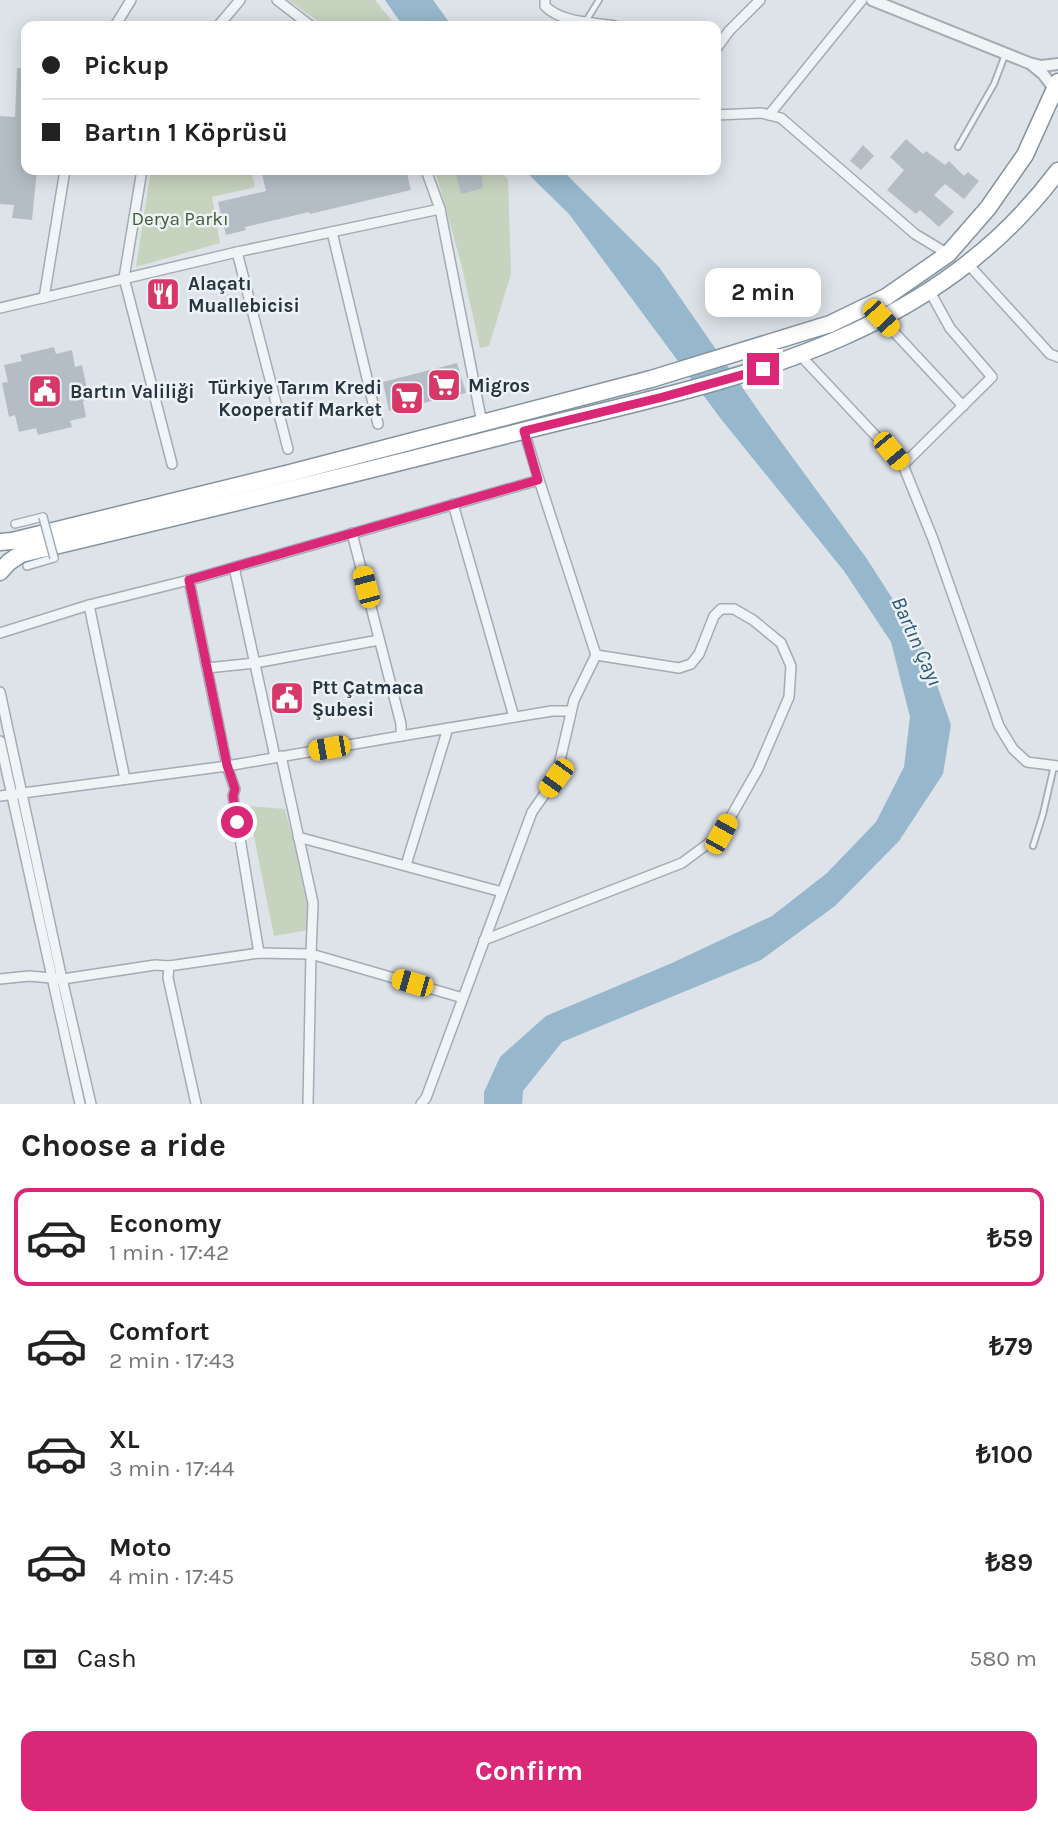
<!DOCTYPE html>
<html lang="en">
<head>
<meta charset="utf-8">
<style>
  :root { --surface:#fff; --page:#f6f6f6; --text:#222; --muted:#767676; --line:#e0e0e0; --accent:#db2777 }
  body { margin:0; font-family:Karla,sans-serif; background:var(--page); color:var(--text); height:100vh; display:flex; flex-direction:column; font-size:26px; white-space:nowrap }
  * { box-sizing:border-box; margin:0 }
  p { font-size:23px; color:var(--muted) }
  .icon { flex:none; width:38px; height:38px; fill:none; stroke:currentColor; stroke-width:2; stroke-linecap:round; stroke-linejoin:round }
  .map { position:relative; height:1104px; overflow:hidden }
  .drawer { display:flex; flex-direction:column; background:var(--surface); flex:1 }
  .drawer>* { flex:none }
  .top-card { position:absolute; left:21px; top:21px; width:700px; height:154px; border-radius:14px; box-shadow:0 4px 18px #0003; display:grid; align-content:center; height:154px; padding:0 21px; background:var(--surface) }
  .end { position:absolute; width:32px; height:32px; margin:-16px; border:9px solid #db2777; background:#fff; box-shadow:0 0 0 4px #fff }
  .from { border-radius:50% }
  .bubble { position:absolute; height:49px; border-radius:14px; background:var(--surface); box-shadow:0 4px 18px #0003; font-size:23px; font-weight:700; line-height:49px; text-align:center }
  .car { position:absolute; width:21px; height:42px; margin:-21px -10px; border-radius:9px; box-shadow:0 0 5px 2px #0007; background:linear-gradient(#f5c518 24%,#345 0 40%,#f5c518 0 76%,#345 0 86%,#f5c518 0) }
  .top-card b { display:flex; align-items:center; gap:24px; height:66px; font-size:26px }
  .top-card b+b { border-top:2px solid var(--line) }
  .top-card i { width:18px; height:18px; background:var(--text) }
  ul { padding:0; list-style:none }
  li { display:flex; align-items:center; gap:21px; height:98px; margin:0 14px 10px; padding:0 7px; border:4px solid transparent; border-radius:14px }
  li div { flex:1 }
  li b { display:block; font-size:26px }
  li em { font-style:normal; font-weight:700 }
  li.active { border-color:var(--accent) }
  li>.icon { width:63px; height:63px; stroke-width:1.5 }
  h2 { padding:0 21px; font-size:32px; line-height:84px }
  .pay { display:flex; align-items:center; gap:18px; height:77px; padding:0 21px; font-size:26px }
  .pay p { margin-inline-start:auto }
  .cta { display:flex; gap:14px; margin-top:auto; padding:14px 21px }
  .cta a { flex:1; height:80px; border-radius:14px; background:var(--accent); color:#fff; font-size:28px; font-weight:700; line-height:80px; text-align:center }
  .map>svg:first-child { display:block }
  .green { fill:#c6d3be }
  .water { fill:#96b7cc }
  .building { fill:#b4bdc6 }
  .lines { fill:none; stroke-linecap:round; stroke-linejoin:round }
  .service-casing { stroke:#a3abb3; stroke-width:8 }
  .pedestrian-casing { stroke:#a3abb3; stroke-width:10 }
  .minor-casing { stroke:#a3abb3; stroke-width:12 }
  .tertiary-casing { stroke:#a3abb3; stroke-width:14 }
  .trunk-casing { stroke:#8493a0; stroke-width:19 }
  .service { stroke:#f1f4f7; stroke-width:4.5 }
  .pedestrian { stroke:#f1f4f7; stroke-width:7 }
  .minor { stroke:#f1f4f7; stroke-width:9 }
  .tertiary { stroke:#f1f4f7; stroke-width:10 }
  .trunk { stroke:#fff; stroke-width:16 }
  .pedestrian-bridge-casing { stroke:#a3abb3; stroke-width:10; stroke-linecap:butt }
  .pedestrian-bridge { stroke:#f1f4f7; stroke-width:7 }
  .route { stroke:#db2777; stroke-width:9 }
  .labels { text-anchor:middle; stroke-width:5; stroke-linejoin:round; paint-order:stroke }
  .park-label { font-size:19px; fill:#405d32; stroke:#edf2f6 }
  .poi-label { font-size:19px; font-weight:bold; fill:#263340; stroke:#edf2f6; text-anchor:start }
  .water-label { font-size:21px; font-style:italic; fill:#2d5977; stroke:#edf2f6 }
</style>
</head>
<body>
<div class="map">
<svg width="1058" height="1104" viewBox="0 0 1058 1104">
  <rect width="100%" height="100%" fill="#dee3e9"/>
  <!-- green -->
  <g class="green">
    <path d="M288 0H375L396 26H325Z"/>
    <path d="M151 170H251L255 187 212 197 220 243 136 267Z"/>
    <path d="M435 170H499L508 179 511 274 489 346 480 348 461 263Z"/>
    <path d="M248 806 285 809 310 904 309 930 274 936Z"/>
  </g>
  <!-- water -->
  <g class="water">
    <path d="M385 0H433L452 26H403Z"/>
    <path d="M524 170H562L659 267 760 413 867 559 924 648 951 725 943 774 899 841 835 906 761 960 562 1042 523 1091 522 1104H484V1092L500 1057 546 1016 672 963 772 916 827 873 876 822 904 767 910 717 891 642 844 571 721 419 569 214Z"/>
  </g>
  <!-- building -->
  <g class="building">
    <path d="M17 68H26V170H37L32 220 12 218 14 205 0 204V116L15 117Z"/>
    <path d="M906 139 923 154 926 151 945 165 949 161 964 176 968 172 979 181 964 199 945 184 934 195 954 212 939 227 920 210 916 214 887 190 904 170 890 157Z"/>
    <path d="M863 145 874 156 861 170 850 161Z"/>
    <path d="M261 170H339L340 175 361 170H406L411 190 310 214 309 212 245 227 246 230 226 235 218 202 266 191Z"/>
    <path d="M455 170H481L483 188 461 194Z"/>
    <path d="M54 347 56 354 72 350 75 367 82 365 89 399 83 401 86 417 70 421 72 427 38 435 36 428 19 432 15 415 9 417 2 383 8 382 4 365 22 361 20 355Z"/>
    <path d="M457 363 466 393 389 411 383 382Z"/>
  </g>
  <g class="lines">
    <!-- service casing -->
    <g class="service-casing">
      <g id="service">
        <path d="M586 21 599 0"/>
        <path d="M958 147 994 84 1005 55"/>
        <path d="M1033 846 1043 814 1054 766"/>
      </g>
    </g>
    <!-- pedestrian casing -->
    <g class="pedestrian-casing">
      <g id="pedestrian">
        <path d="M15 524 43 517"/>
        <path d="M27 566 54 558"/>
      </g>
    </g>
    <!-- minor casing -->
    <g class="minor-casing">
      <g id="minor">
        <path d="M277 0 311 26"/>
        <path d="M545 0V6C562 23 592 22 615 26"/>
        <path d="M115 26 131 0"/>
        <path d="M218 26 240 0"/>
        <path d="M716 49 729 31 760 0"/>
        <path d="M716 115 762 113 781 118 915 234 948 254"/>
        <path d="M769 115 862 0"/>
        <path d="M142 170 124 278 172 464"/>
        <path d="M426 170 440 209 482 423"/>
        <path d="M332 232 378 424"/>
        <path d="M237 252 288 449"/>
        <path d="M968 264 1050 354 1058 357"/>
        <path d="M44 298 65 170"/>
        <path d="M0 308 237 252 440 209"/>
        <path d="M881 318 963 406"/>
        <path d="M800 355 903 465 933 539 999 726 1013 749 1027 762 1058 766"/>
        <path d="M903 465 992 377 950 328 929 290"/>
        <path d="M453 504 514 717"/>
        <path d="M234 567 275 757"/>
        <path d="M189 580 227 766 235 789 233 796 259 953"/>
        <path d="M89 605 125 779"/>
        <path d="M0 633 89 605 197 578 539 480 524 431"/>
        <path d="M207 668 255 663 379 640"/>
        <path d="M0 692 60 970 91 1104"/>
        <path d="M401 736 552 711H571"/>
        <path d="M0 741 80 1104"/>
        <path d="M0 796 227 766 401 736V724L352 533"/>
        <path d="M298 837 502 892"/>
        <path d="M406 865 448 728"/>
        <path d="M484 940 682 863 721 834 758 769 789 697 791 666 781 643 753 620 734 609H721L714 616 699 654 691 664 679 668 596 655"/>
        <path d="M0 979 29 976 63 979 155 965 169 966"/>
        <path d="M196 1104 168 978 169 966 259 953 311 954 313 903 281 756"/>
        <path d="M308 1104 311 954 463 998"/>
        <path d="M421 1104 426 1098 532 812 556 778 574 700 596 655 539 480"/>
      </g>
    </g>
    <!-- tertiary casing -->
    <g class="tertiary-casing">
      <g id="tertiary">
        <path d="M872 0 1029 63 1041 66 1058 64"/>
        <path d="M1032 65 1043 74 1056 91"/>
      </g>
    </g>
    <!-- trunk casing -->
    <g class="trunk-casing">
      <g id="trunk">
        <path d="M0 542 12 541 286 474 651 379 830 324 886 297 948 254 988 208 1025 155 1058 82"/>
        <path d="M0 572 9 562 21 554C181 516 340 478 499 437 705 384 921 354 1058 171"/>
      </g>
    </g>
    <!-- service -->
    <use href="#service" class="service"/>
    <!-- pedestrian -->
    <use href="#pedestrian" class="pedestrian"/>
    <!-- minor -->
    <use href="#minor" class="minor"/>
    <!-- tertiary -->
    <use href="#tertiary" class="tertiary"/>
    <!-- trunk -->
    <use href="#trunk" class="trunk"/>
    <!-- pedestrian-bridge casing -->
    <g class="pedestrian-bridge-casing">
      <path id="pedestrian-bridge" d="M43 517 54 558"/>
    </g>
    <!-- pedestrian-bridge -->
    <use href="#pedestrian-bridge" class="pedestrian-bridge"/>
  </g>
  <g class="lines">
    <!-- route -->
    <path class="route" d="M237 822 233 796 235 789 227 765 189 580 538 480 524 431 663 397 763 369"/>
  </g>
  <!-- icons -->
  <defs>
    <g id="restaurant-square" transform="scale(1.75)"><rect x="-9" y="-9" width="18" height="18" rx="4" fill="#d83867" stroke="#edf2f6"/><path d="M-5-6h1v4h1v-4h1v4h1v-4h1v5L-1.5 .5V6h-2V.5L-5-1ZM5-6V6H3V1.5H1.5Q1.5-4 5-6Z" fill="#fff"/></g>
    <g id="supermarket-square" transform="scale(1.75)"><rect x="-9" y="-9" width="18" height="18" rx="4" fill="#d83867" stroke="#edf2f6"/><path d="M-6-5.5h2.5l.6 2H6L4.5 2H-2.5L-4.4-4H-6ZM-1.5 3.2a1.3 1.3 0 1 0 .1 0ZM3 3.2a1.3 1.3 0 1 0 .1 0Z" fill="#fff"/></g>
    <g id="civic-square" transform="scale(1.75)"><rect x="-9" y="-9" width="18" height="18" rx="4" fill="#d83867" stroke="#edf2f6"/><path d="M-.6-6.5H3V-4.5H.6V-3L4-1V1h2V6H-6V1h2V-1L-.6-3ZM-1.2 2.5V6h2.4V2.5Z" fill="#fff"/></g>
  </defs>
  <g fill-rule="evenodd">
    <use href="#restaurant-square" x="163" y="294"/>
    <use href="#supermarket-square" x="444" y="385"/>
    <use href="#civic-square" x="45" y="391"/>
    <use href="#supermarket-square" x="407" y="398"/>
    <use href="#civic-square" x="287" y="698"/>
  </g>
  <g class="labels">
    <!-- park labels -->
    <g class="park-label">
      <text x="180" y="225">Derya Parkı</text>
    </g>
    <!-- poi labels -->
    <g class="poi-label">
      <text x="188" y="290">Alaçatı<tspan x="188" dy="22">Muallebicisi</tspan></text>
      <text x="468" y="392">Migros</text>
      <text x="382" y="394" text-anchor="end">Türkiye Tarım Kredi<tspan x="382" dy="22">Kooperatif Market</tspan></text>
      <text x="70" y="398">Bartın Valiliği</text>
      <text x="312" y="694">Ptt Çatmaca<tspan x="312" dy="22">Şubesi</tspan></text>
    </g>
    <!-- water labels -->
    <g class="water-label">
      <text transform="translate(917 641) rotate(66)" y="7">Bartın Çayı</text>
    </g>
  </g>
</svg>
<i class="end from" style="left:237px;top:822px"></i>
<i class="end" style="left:763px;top:369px"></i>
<div class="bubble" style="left:705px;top:268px;width:116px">2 min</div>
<i class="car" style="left:881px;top:318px;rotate:137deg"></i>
<i class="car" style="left:891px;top:451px;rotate:140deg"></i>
<i class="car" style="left:366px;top:587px;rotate:345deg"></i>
<i class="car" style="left:329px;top:748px;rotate:260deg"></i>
<i class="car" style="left:556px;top:778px;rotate:216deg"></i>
<i class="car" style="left:721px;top:834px;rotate:29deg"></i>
<i class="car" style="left:412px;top:983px;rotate:286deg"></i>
<div class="top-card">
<b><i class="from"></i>Pickup</b>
<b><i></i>Bartın 1 Köprüsü</b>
</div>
</div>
<section class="drawer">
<h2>Choose a ride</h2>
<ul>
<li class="active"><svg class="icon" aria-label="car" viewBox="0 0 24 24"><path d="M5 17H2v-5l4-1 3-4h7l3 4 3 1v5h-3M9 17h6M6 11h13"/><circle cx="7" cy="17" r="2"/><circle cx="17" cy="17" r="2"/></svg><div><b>Economy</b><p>1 min · 17:42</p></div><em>₺59</em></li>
<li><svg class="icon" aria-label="car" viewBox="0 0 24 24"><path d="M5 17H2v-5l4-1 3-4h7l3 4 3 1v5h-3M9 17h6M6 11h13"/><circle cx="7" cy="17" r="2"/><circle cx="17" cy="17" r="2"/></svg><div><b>Comfort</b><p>2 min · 17:43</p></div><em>₺79</em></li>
<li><svg class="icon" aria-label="car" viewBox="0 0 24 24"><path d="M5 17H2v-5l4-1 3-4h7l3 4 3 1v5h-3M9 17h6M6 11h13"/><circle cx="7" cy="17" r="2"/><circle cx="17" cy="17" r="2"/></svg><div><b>XL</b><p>3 min · 17:44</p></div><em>₺100</em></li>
<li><svg class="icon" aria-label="car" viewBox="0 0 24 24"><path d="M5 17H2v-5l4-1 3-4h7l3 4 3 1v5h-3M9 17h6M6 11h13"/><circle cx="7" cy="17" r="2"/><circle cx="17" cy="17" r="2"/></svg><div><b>Moto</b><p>4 min · 17:45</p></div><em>₺89</em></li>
</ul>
<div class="pay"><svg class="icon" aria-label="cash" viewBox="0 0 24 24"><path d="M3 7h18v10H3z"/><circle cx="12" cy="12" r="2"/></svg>Cash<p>580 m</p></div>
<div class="cta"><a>Confirm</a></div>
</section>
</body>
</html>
